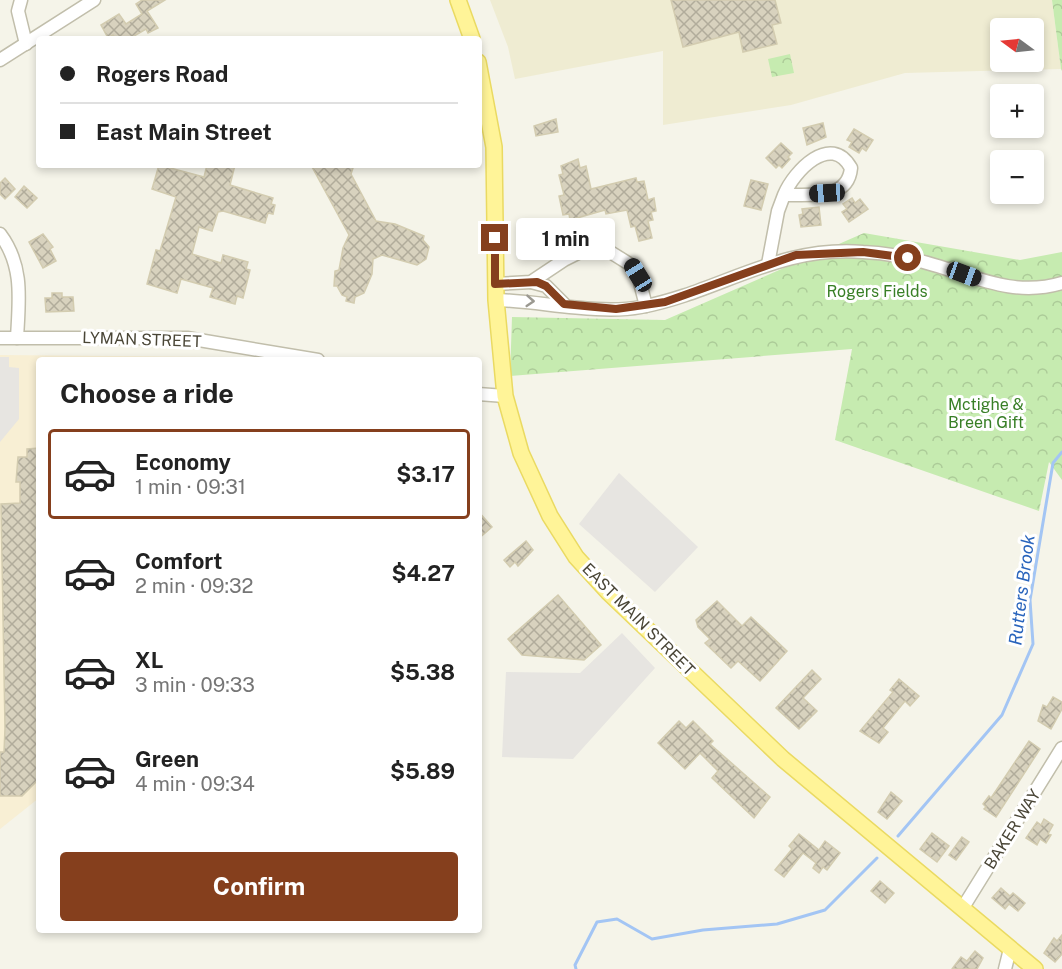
<!DOCTYPE html>
<html lang="en">
<head>
<meta charset="utf-8">
<style>
  :root { --surface:#fff; --page:#f2f2f2; --text:#222; --muted:#767676; --line:#e0e0e0; --accent:#853f1d }
  body { margin:0; font-family:"Public Sans",sans-serif; background:var(--page); color:var(--text); height:100vh; display:flex; flex-direction:column; font-size:22px; white-space:nowrap }
  * { box-sizing:border-box; margin:0 }
  p { font-size:20px; color:var(--muted) }
  .icon { flex:none; width:33px; height:33px; fill:none; stroke:currentColor; stroke-width:2; stroke-linecap:round; stroke-linejoin:round }
  .map { position:relative; flex:1; overflow:hidden }
  .side { position:absolute; left:36px; top:357px; width:446px; height:576px; display:flex; flex-direction:column; background:var(--surface); border-radius:6px; box-shadow:0 3px 9px #0003 }
  .side>* { flex:none }
  .hud { position:absolute; left:36px; top:36px; width:446px; height:132px; border-radius:6px; box-shadow:0 3px 9px #0003; display:grid; align-content:center; height:132px; padding:0 24px; background:var(--surface) }
  .needle { width:39px; rotate:285deg }
  .controls { position:absolute; left:990px; top:18px; display:grid; gap:12px }
  .controls a { display:grid; place-items:center; width:54px; height:54px; border-radius:6px; background:var(--surface); box-shadow:0 3px 9px #0003; font-size:30px }
  .end { position:absolute; width:27px; height:27px; margin:-14px; border:8px solid #853f1d; background:#fff; box-shadow:0 0 0 3px #fff }
  .from { border-radius:50% }
  .bubble { position:absolute; height:42px; border-radius:6px; background:var(--surface); box-shadow:0 3px 9px #0003; font-size:20px; font-weight:700; line-height:42px; text-align:center }
  .car { position:absolute; width:18px; height:36px; margin:-18px -9px; border-radius:8px; box-shadow:0 0 4px 2px #0007; background:linear-gradient(#222 24%,#8ab4d8 0 40%,#222 0 76%,#8ab4d8 0 86%,#222 0) }
  .hud b { display:flex; align-items:center; gap:21px; height:57px; font-size:22px }
  .hud b+b { border-top:2px solid var(--line) }
  .hud i { width:15px; height:15px; background:var(--text) }
  ul { padding:0; list-style:none }
  li { display:flex; align-items:center; gap:18px; height:90px; margin:0 12px 9px; padding:0 12px; border:3px solid transparent; border-radius:6px }
  li div { flex:1 }
  li b { display:block; font-size:22px }
  li em { font-style:normal; font-weight:700 }
  li.on { border-color:var(--accent) }
  li>.icon { width:54px; height:54px; stroke-width:1.5 }
  h2 { padding:0 24px; font-size:27px; line-height:72px }
  .primary-button { display:flex; gap:12px; margin-top:auto; padding:12px 24px }
  .primary-button a { flex:1; height:69px; border-radius:6px; background:var(--accent); color:#fff; font-size:24px; font-weight:700; line-height:69px; text-align:center }
  .map>svg:first-child { display:block }
  .commercial { fill:#f8efd4 }
  .education { fill:#efecd2; fill-rule:evenodd }
  .park { fill:url(#park-crowns) }
  .parking { fill:#e7e5e1 }
  .lines { fill:none; stroke-linecap:round; stroke-linejoin:round }
  .stream { stroke:#a3c5f4; stroke-width:3 }
  .building { fill:url(#building-cross-hatch); stroke:#d3ccb0; stroke-width:1.5 }
  .minor-casing { stroke:#c1beab; stroke-width:15 }
  .major-casing { stroke:#eada62; stroke-width:18 }
  .minor { stroke:#fff; stroke-width:12 }
  .major { stroke:#fff498; stroke-width:15 }
  .oneway { stroke:#9b9991 }
  .route { stroke:#853f1d; stroke-width:8 }
  .labels { text-anchor:middle; stroke-width:6; stroke-linejoin:round; paint-order:stroke }
  .park-label { font-size:16px; fill:#387f26; stroke:#fff }
  .street-label { font-size:16px; fill:#4a4637; stroke:#fff }
  .water-label { font-size:18px; font-style:italic; fill:#2964bc; stroke:#fff }
</style>
</head>
<body>
<div class="map">
<svg width="1062" height="969" viewBox="0 0 1062 969">
  <defs>
    <pattern id="park-crowns" width="20" height="18" patternUnits="userSpaceOnUse" patternTransform="scale(1.5)"><rect width="20" height="18" fill="#c6ebb0"/><path d="M2 6a3 3 0 1 1 6 0M12 15a3 3 0 1 1 6 0" fill="none" stroke="#accb98"/></pattern>
    <pattern id="building-cross-hatch" width="8" height="8" patternUnits="userSpaceOnUse" patternTransform="scale(1.5)"><rect width="8" height="8" fill="#d8d2be"/><path d="M0 0l8 8M0 8l8-8" fill="none" stroke="#b1ac9b"/></pattern>
  </defs>
  <rect width="100%" height="100%" fill="#f5f4e9"/>
  <!-- commercial -->
  <path class="commercial" d="M0 355 229 357V360H39V798L0 829Z"/>
  <!-- education -->
  <path class="education" d="M490 0H1052L1061 69 905 73 791 105 663 125V51L515 79 508 47ZM1000 28H1034V62H1000Z"/>
  <!-- park -->
  <g class="park">
    <path d="M1052 0H1062V71L1061 69Z"/>
    <path d="M790 54 794 73 772 77 768 59Z"/>
    <path d="M864 233 1020 260 1062 252V480L1049 462 1039 511 835 440 852 349 510 376 512 317 665 320Z"/>
  </g>
  <!-- parking -->
  <g class="parking">
    <path d="M0 357H9V367L19 368V419L0 442Z"/>
    <path d="M619 473 698 547 655 592 579 524Z"/>
    <path d="M622 633 655 668 573 759 502 757 506 672 580 673Z"/>
  </g>
  <g class="lines">
    <!-- stream -->
    <g class="stream">
      <path d="M898 836 1002 715 1033 644 1030 600 1053 463 1062 452"/>
      <path d="M576 969 575 965 597 922 617 919 652 939 703 930 777 924 825 910 877 858"/>
    </g>
  </g>
  <!-- building -->
  <g class="building">
    <path d="M142 0H165L147 11 158 28 148 33 146 29 129 39H116L113 35 108 38 101 25 119 14 126 24 142 14 136 4Z"/>
    <path d="M671 0H775L781 23 772 25 777 44 743 52 739 32 683 47Z"/>
    <path d="M556 119 558 132 536 136 534 126Z"/>
    <path d="M823 123 826 137 807 145 803 128Z"/>
    <path d="M854 129 873 140 866 151 862 148 859 153 849 147 852 142 847 140Z"/>
    <path d="M781 143 792 153 788 157 790 159 782 168 779 165 776 168 766 158Z"/>
    <path d="M578 159 580 168 586 166 591 189 636 178 637 182 644 181 648 200 654 198 656 211 651 212 653 220 648 221 652 238 639 241 635 226 631 227 627 210 606 214 605 210 570 220 569 214 563 215 559 196 564 195 559 175 563 174 561 166Z"/>
    <path d="M159 165 204 177 207 165H235L230 185 273 198 271 204 275 205 273 214 268 213 265 223 223 211 218 212 212 231 199 227 192 254 221 263 223 255 248 262 246 269 250 270 243 298 237 296 235 304 210 297 213 288 181 279 177 293 147 284 156 250 160 251 176 197 152 189Z"/>
    <path d="M311 165H354L351 174 376 221 395 224 424 236 423 240 429 247 426 259 417 265 382 255 373 259 372 274 364 293 355 297 354 303 346 301 347 297 342 295 337 286H334L335 271 339 270 343 248 349 235Z"/>
    <path d="M5 178 15 189 5 199 0 194V183Z"/>
    <path d="M751 180 768 184 761 210 744 206Z"/>
    <path d="M24 186 37 198 27 208 15 197Z"/>
    <path d="M852 198 855 203 860 199 868 209 849 222 842 212 847 209 843 204Z"/>
    <path d="M819 207 821 225 801 227 799 215 803 214 802 209Z"/>
    <path d="M43 234 53 247 50 249 56 261 43 268 29 242Z"/>
    <path d="M52 293H62V297H73L74 311 46 312 45 298H52Z"/>
    <path d="M39 448V779L22 796H0V752H4L5 728 1 504 20 503V482H16L18 457H27V449Z"/>
    <path d="M478 511 492 527 478 539Z"/>
    <path d="M526 541 533 550 518 566 515 562 510 567 504 560Z"/>
    <path d="M558 595 601 645 584 660 522 655 508 639Z"/>
    <path d="M717 601 742 626 751 617 787 651 760 681 738 661 731 668 705 643 710 639 698 627 696 620Z"/>
    <path d="M812 670 821 679 803 698 817 711 799 729 776 708Z"/>
    <path d="M899 679 919 696 910 706 905 701 883 728 888 732 879 743 860 731 893 692 890 690Z"/>
    <path d="M1053 697 1062 702V709L1051 729 1038 721 1043 705 1047 707Z"/>
    <path d="M679 721 686 728 693 721 713 741 710 744 770 797 754 818 712 778 718 771 700 753 685 769 658 743Z"/>
    <path d="M1029 741 1040 749 996 817 984 809 986 807 983 804 989 796 991 798Z"/>
    <path d="M891 792 902 801 887 819 878 812Z"/>
    <path d="M1044 819 1053 825 1048 834 1051 835 1046 843 1040 839 1037 845 1026 838 1037 822 1041 825Z"/>
    <path d="M932 833 949 846 937 862 920 849Z"/>
    <path d="M799 834 819 850 825 841 840 853 827 870 823 867 819 873 813 868 816 863 803 853 784 877 775 870 792 849 789 846Z"/>
    <path d="M962 837 969 842 956 860 949 855Z"/>
    <path d="M880 881 894 893 885 903 871 891Z"/>
    <path d="M1001 888 1010 896 1013 893 1025 903 1018 911 1009 904 1005 909 992 898Z"/>
    <path d="M1062 935V954L1055 962 1044 953 1054 938 1057 941Z"/>
    <path d="M975 951 983 958 977 969H952L961 957 967 961Z"/>
  </g>
  <g class="lines">
    <!-- minor casing -->
    <g class="minor-casing">
      <g id="minor">
        <path d="M21 0 18 11 26 44"/>
        <path d="M0 60 94 0"/>
        <path d="M0 234C24 266 19 300 17 338"/>
        <path d="M768 264 778 211 784 195C809 194 848 201 851 168 831 132 794 171 784 195"/>
        <path d="M531 282 546 286 564 304"/>
        <path d="M495 284 531 282 564 260 584 250H607L631 265 638 275 646 306"/>
        <path d="M496 300C540 301 598 315 641 307 720 292 778 245 863 252 887 253 912 258 934 265 978 278 1016 297 1062 283"/>
        <path d="M0 338H187L318 360"/>
        <path d="M478 394 505 396"/>
        <path d="M962 909 1062 748"/>
        <path d="M1005 969 1010 949"/>
      </g>
    </g>
    <!-- major casing -->
    <g class="major-casing">
      <g id="major">
        <path d="M458 0 472 39"/>
        <path d="M478 62 494 147 496 300 505 396 521 453 550 516 576 557 608 592 783 759 1035 969"/>
      </g>
    </g>
    <!-- minor -->
    <use href="#minor" class="minor"/>
    <!-- major -->
    <use href="#major" class="major"/>
  </g>
  <!-- one-way arrows -->
  <defs><path id="oneway-chevron" d="M-2-3.5L2.5 0L-2 3.5" fill="none" stroke-width="1.6" stroke-linecap="round" stroke-linejoin="round" transform="scale(1.5)"/></defs>
  <use class="oneway" href="#oneway-chevron" transform="translate(530 301) rotate(4)"/>
  <g class="lines">
    <!-- route -->
    <path class="route" d="M495 238V284L537 282 546 286 564 304 616 309 665 302 796 255 863 252 908 258"/>
  </g>
  <g class="labels">
    <!-- park labels -->
    <g class="park-label">
      <text x="877" y="297">Rogers Fields</text>
      <text x="986" y="410">Mctighe &amp;<tspan x="986" dy="18">Breen Gift</tspan></text>
    </g>
    <!-- street labels -->
    <g class="street-label">
      <text transform="translate(142 339) rotate(2)" y="6">LYMAN STREET</text>
      <text transform="translate(639 619) rotate(45)" y="6">EAST MAIN STREET</text>
      <text transform="translate(1012 829) rotate(-58)" y="6">BAKER WAY</text>
    </g>
    <!-- water labels -->
    <g class="water-label">
      <text transform="translate(1022 590) rotate(-83)" y="6">Rutters Brook</text>
    </g>
  </g>
</svg>
<div class="controls">
<a><svg class="needle" viewBox="-14 -14 28 28"><path d="M0-13l5 13h-10z" fill="#e53935"/><path d="M0 13l5-13h-10z" fill="#767676"/></svg></a>
<a>+</a>
<a>−</a>
</div>
<i class="end from" style="left:908px;top:258px"></i>
<i class="end" style="left:495px;top:238px"></i>
<div class="bubble" style="left:516px;top:218px;width:99px">1 min</div>
<i class="car" style="left:827px;top:193px;rotate:267deg"></i>
<i class="car" style="left:964px;top:274px;rotate:110deg"></i>
<i class="car" style="left:638px;top:275px;rotate:328deg"></i>
<div class="hud">
<b><i class="from"></i>Rogers Road</b>
<b><i></i>East Main Street</b>
</div>
<section class="side">
<h2>Choose a ride</h2>
<ul>
<li class="on"><svg class="icon" aria-label="car" viewBox="0 0 24 24"><path d="M5 17H2v-5l4-1 3-4h7l3 4 3 1v5h-3M9 17h6M6 11h13"/><circle cx="7" cy="17" r="2"/><circle cx="17" cy="17" r="2"/></svg><div><b>Economy</b><p>1 min · 09:31</p></div><em>$3.17</em></li>
<li><svg class="icon" aria-label="car" viewBox="0 0 24 24"><path d="M5 17H2v-5l4-1 3-4h7l3 4 3 1v5h-3M9 17h6M6 11h13"/><circle cx="7" cy="17" r="2"/><circle cx="17" cy="17" r="2"/></svg><div><b>Comfort</b><p>2 min · 09:32</p></div><em>$4.27</em></li>
<li><svg class="icon" aria-label="car" viewBox="0 0 24 24"><path d="M5 17H2v-5l4-1 3-4h7l3 4 3 1v5h-3M9 17h6M6 11h13"/><circle cx="7" cy="17" r="2"/><circle cx="17" cy="17" r="2"/></svg><div><b>XL</b><p>3 min · 09:33</p></div><em>$5.38</em></li>
<li><svg class="icon" aria-label="car" viewBox="0 0 24 24"><path d="M5 17H2v-5l4-1 3-4h7l3 4 3 1v5h-3M9 17h6M6 11h13"/><circle cx="7" cy="17" r="2"/><circle cx="17" cy="17" r="2"/></svg><div><b>Green</b><p>4 min · 09:34</p></div><em>$5.89</em></li>
</ul>
<div class="primary-button"><a>Confirm</a></div>
</section>
</div>
</body>
</html>
